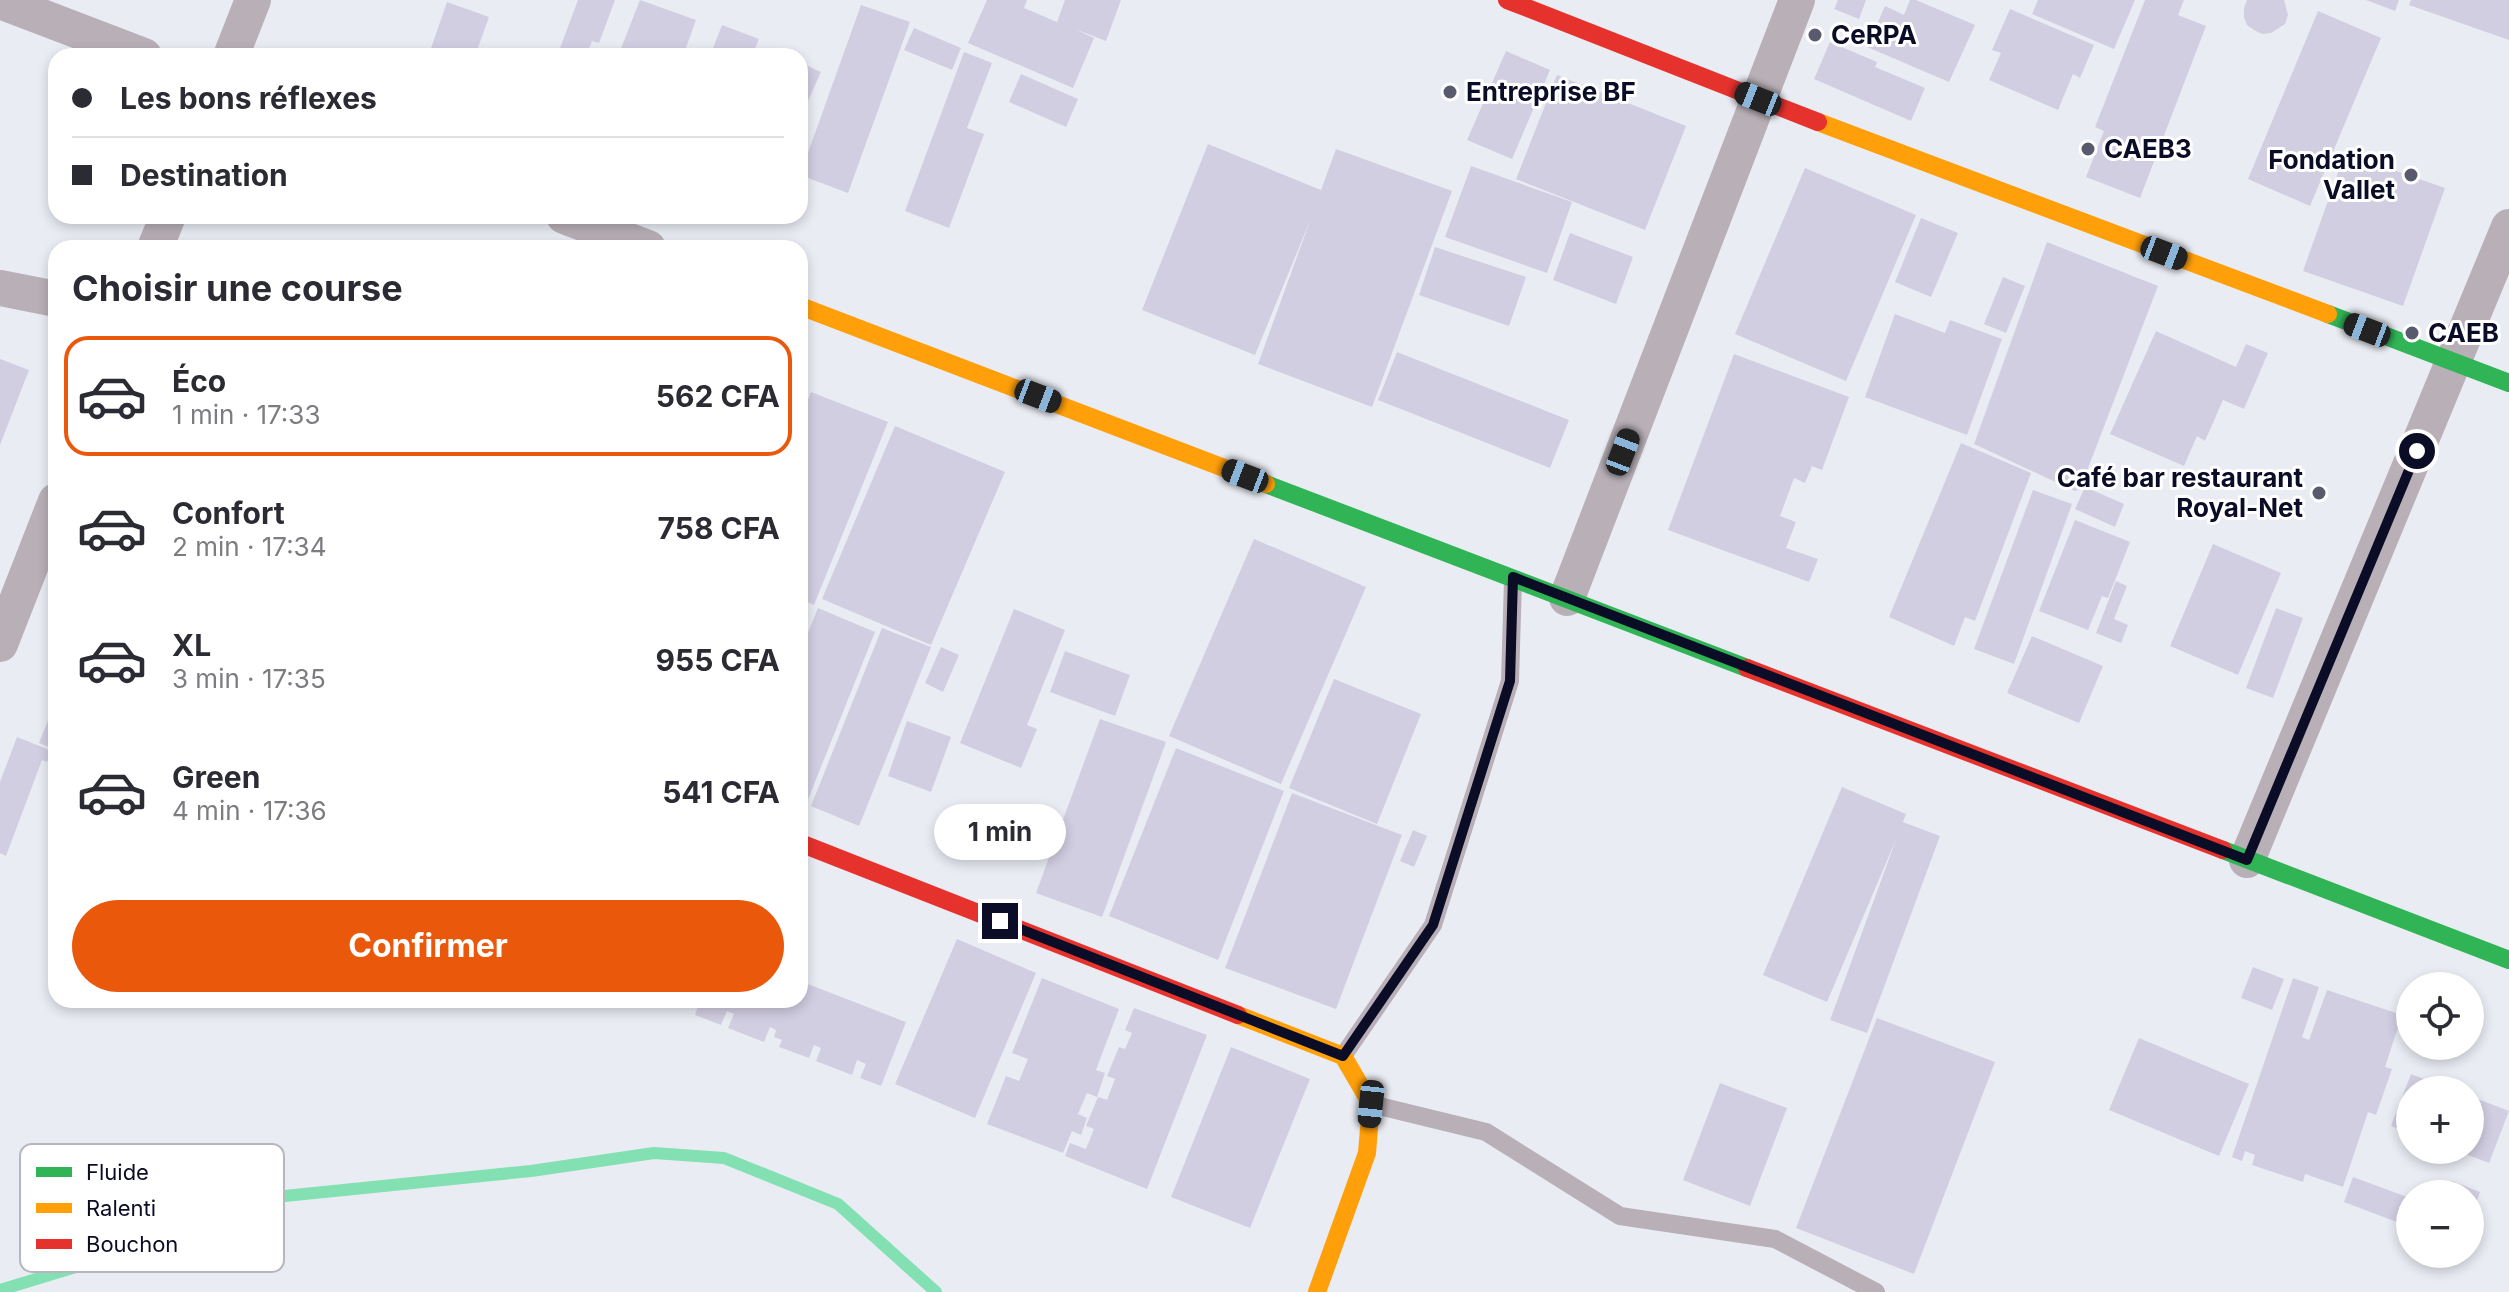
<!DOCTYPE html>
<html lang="fr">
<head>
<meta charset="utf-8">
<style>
  :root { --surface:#fff; --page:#f2f2f3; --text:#2b2b33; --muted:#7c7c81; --line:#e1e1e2; --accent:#ea580c }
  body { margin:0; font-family:Inter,sans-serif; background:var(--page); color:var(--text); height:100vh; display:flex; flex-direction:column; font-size:30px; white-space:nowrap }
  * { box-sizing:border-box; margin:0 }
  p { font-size:26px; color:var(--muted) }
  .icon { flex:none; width:44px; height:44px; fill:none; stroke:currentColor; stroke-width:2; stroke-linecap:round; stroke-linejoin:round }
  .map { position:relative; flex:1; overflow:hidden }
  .details { position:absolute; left:48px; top:240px; width:760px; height:768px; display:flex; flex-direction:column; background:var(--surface); border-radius:24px; box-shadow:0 4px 12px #0003 }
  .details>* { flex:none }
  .guide { position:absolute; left:48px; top:48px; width:760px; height:176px; border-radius:24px; box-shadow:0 4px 12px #0003; display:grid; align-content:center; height:176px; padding:0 24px; background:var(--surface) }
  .buttons { position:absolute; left:2396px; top:972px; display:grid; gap:16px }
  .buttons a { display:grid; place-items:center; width:88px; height:88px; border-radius:50%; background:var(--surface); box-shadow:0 4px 12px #0003; font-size:40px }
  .end { position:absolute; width:36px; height:36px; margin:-18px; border:10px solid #0b0c26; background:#fff; box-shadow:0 0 0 4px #fff }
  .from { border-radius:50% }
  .bubble { position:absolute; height:56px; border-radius:28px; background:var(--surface); box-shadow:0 4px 12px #0003; font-size:26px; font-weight:700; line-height:56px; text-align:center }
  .car { position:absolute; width:24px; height:48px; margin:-24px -12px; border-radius:10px; box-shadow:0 0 6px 2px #0007; background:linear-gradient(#222 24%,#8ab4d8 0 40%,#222 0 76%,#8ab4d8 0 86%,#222 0) }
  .guide b { display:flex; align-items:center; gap:28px; height:76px; font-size:30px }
  .guide b+b { border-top:2px solid var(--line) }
  .guide i { width:20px; height:20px; background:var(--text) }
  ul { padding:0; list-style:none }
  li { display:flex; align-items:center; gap:24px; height:120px; margin:0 16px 12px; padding:0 8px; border:4px solid transparent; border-radius:24px }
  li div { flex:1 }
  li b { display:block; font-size:30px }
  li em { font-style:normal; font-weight:700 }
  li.current { border-color:var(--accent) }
  li>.icon { width:72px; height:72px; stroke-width:1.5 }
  h2 { padding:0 24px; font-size:36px; line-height:96px }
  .button { display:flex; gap:16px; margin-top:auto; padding:16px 24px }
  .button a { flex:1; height:92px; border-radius:48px; background:var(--accent); color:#fff; font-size:32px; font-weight:700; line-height:92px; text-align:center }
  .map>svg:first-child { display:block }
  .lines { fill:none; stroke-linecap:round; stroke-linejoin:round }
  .stream { stroke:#82e0b2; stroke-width:12 }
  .building { fill:#d2cee2 }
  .lane { stroke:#b8afb7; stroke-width:18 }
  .street { stroke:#b8afb7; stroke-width:36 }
  .fast { stroke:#30b455; stroke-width:18 }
  .slow { stroke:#ff9f0a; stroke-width:18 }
  .jam { stroke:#e5322d; stroke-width:18 }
  .route { stroke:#0b0c26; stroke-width:10 }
  .poi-dot { fill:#595a6e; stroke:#fff; stroke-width:3 }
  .labels { text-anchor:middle; stroke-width:6; stroke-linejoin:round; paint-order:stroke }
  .poi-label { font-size:26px; font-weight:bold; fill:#0b0c26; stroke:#fff; text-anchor:start }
  .key { fill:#fff; stroke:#b6b6be; stroke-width:2 }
  .key-label { font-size:22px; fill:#0b0c26 }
</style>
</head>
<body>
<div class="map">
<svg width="2509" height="1292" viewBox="0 0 2509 1292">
  <rect width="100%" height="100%" fill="#eaecf4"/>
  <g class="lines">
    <!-- stream -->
    <path class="stream" d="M0 1290 89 1263 255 1199 531 1171 654 1153 724 1158 838 1204 936 1292"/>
  </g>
  <!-- building -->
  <g class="building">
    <path d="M578 0H615L599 43 592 41 586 56H557Z"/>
    <path d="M640 0 696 20 683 56H618Z"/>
    <path d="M987 0H1027L1024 8 1057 22 1065 0H1121L1106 41 1075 29 1094 38 1073 88 968 43Z"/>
    <path d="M1838 0H1866L1859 19 1834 9Z"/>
    <path d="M1910 0H1916L1975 25 1949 82 1867 47 1885 6 1904 15Z"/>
    <path d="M2038 0H2135L2114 49 2032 14Z"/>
    <path d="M2145 0H2184L2178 15 2206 26 2140 198 2086 177 2104 131 2095 127Z"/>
    <path d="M2247 0H2284L2288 15 2285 24 2271 33 2262 34 2254 30 2247 25 2244 17V8Z"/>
    <path d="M2366 0H2399L2395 11Z"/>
    <path d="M2411 0H2509V40L2409 5Z"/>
    <path d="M447 2 489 17 475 56H435L429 54Z"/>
    <path d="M861 5 910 22 848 193 800 175Z"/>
    <path d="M2010 9 2094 45 2080 78 2073 74 2058 110 1989 80 2001 53 1992 50Z"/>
    <path d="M2318 11 2381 38 2310 206 2248 179Z"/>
    <path d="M722 25 759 39 752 56H710Z"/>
    <path d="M914 28 961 48 952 70 904 50Z"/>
    <path d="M1830 42 1877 62 1875 67 1925 88 1911 121 1814 79Z"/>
    <path d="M1506 51 1550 70 1512 159 1467 140Z"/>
    <path d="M964 52 992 63 967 128 984 134 949 228 905 211Z"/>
    <path d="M802 63 821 72 803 112 800 111Z"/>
    <path d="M1021 74 1078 99 1066 127 1009 102Z"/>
    <path d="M1557 75 1686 126 1645 230 1516 179Z"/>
    <path d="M1208 144 1321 190 1336 149 1452 191 1372 407 1258 364 1311 218 1255 355 1142 310Z"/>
    <path d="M2345 153 2445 188 2403 306 2303 271Z"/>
    <path d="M1471 166 1572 202 1547 273 1445 237Z"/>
    <path d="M1805 168 1916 215 1846 381 1735 334Z"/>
    <path d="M1921 218 1958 233 1931 297 1895 282Z"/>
    <path d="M1570 233 1633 257 1616 304 1553 280Z"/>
    <path d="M2047 242 2158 286 2080 489 2075 491 1974 444Z"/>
    <path d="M1435 247 1526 277 1509 326 1419 295Z"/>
    <path d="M2003 277 2025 286 2006 333 1984 324Z"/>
    <path d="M1895 314 1945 333 1950 320 2002 339 1967 435 1865 397Z"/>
    <path d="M2156 331 2236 367 2246 344 2268 353 2244 409 2223 400 2205 441 2197 436 2184 466 2110 434Z"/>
    <path d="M1397 352 1569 420 1550 468 1378 400Z"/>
    <path d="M1734 354 1849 397 1822 470 1812 466 1805 483 1794 478 1780 516 1796 522 1786 548 1818 559 1809 582 1668 530Z"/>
    <path d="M0 359 29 370 0 445Z"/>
    <path d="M811 392 888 422 814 605 800 599V420Z"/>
    <path d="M895 426 1005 472 931 645 822 599Z"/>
    <path d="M1961 443 2031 473 1975 621 1965 617 1954 646 1889 617Z"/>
    <path d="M2085 487 2124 504 2115 527 2075 509Z"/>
    <path d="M2033 490 2072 504 2014 664 1974 649Z"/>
    <path d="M2075 520 2130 542 2108 598 2102 596 2088 630 2039 611Z"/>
    <path d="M1254 539 1366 587 1281 784 1169 736Z"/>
    <path d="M2213 544 2281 573 2238 675 2170 646Z"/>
    <path d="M2116 581 2127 586 2114 619 2128 625 2121 643 2096 633Z"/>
    <path d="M818 608 875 632 805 807 800 805V652Z"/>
    <path d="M2276 608 2303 618 2273 698 2246 688Z"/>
    <path d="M1014 609 1065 630 1027 725 1037 729 1021 768 960 743Z"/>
    <path d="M882 628 931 647 859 826 811 806Z"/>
    <path d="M2032 636 2103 666 2079 723 2007 693Z"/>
    <path d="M941 647 959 655 943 692 925 683Z"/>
    <path d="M1065 651 1130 675 1115 716 1050 692Z"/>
    <path d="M1334 679 1421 714 1377 824 1289 788Z"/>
    <path d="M56 700V750L39 743Z"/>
    <path d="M1100 719 1166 742 1102 917 1036 893Z"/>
    <path d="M907 721 951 737 931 792 888 776Z"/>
    <path d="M17 737 52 751 47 762 42 760 6 856 0 853V782Z"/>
    <path d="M1176 748 1284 791 1218 960 1109 916Z"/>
    <path d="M1842 787 1906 814 1903 822 1940 836 1867 1033 1830 1020 1897 837 1827 1002 1763 975Z"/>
    <path d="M1292 793 1402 835 1336 1009 1225 968Z"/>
    <path d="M1413 830 1427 836 1414 867 1400 861Z"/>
    <path d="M957 939 1036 973 975 1118 895 1084Z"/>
    <path d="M2253 967 2284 979 2272 1010 2241 998Z"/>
    <path d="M1042 978 1119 1009 1096 1070 1105 1073 1097 1097 1087 1093 1078 1114 1087 1118 1081 1135 1072 1131 1063 1153 987 1124 1006 1076 1019 1081 1028 1059 1012 1053Z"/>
    <path d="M2293 978 2319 987 2302 1037 2309 1040 2327 990 2402 1015 2385 1067 2392 1069 2376 1115 2368 1112 2343 1187 2305 1174 2303 1182 2252 1165 2255 1155 2245 1151 2242 1161 2232 1157Z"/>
    <path d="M800 981 906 1022 881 1086 860 1078 866 1064 857 1060 852 1075 816 1061 821 1048 814 1045 809 1058 779 1047 782 1040 774 1037 776 1030 770 1027 764 1042 728 1028 734 1014 727 1011 721 1025 695 1015 700 1000H800Z"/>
    <path d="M1134 1008 1207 1035 1147 1189 1065 1156 1070 1143 1086 1149 1094 1129 1086 1126 1098 1097 1107 1100 1115 1079 1107 1076 1119 1047 1125 1049 1132 1033 1125 1030Z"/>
    <path d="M1877 1018 1995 1062 1914 1274 1796 1228Z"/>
    <path d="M2139 1038 2249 1084 2219 1156 2109 1110Z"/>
    <path d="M1231 1047 1310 1079 1250 1228 1171 1197Z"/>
    <path d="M2411 1074 2452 1090H2410V1133L2391 1126Z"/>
    <path d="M1720 1083 1787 1108 1750 1206 1683 1180Z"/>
    <path d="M2470 1096 2509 1111 2489 1163 2455 1150H2470Z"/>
    <path d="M2353 1177 2410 1198V1227L2344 1202Z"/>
    <path d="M2452 1181 2480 1192 2470 1219V1194H2447Z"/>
  </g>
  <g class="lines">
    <!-- lane -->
    <g class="lane">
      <path d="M1343 1056 1433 925 1510 681 1513 580"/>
      <path d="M1371 1104 1486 1132 1620 1216 1775 1239 1876 1292"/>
    </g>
    <!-- street -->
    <g class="street">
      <path d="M0 1 144 56"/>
      <path d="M231 56 253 0"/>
      <path d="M564 216 648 248"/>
      <path d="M155 248 168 216"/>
      <path d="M0 288 56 299"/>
      <path d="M1567 598 1797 0"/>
      <path d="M0 644 56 501"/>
      <path d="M2247 860 2509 227"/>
    </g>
    <!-- fast -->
    <g class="fast">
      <path d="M2328 314 2509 383"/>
      <path d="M1266 484 1747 668"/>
      <path d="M2223 850 2509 960"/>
    </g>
    <!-- slow -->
    <g class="slow">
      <path d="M1818 122 2328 314"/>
      <path d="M800 306 1266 484"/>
      <path d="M1238 1015 1343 1056 1371 1104 1367 1153 1317 1292"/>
    </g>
    <!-- jam -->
    <g class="jam">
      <path d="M1507 0 1818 122"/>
      <path d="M1747 668 2223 850"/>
      <path d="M800 843 1238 1015"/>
    </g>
  </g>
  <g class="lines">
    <!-- route -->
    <path class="route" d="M1000 921 1343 1056 1433 925 1510 681 1513 577 2247 860 2417 451"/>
  </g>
  <!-- markers -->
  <g class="poi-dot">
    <circle cx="1815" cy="35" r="8"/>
    <circle cx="1450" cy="92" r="8"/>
    <circle cx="2088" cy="149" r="8"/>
    <circle cx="2411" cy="175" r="8"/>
    <circle cx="2412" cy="333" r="8"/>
    <circle cx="2319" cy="493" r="8"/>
  </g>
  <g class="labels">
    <!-- poi labels -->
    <g class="poi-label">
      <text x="1831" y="44">CeRPA</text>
      <text x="1466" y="101">Entreprise BF</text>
      <text x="2104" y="158">CAEB3</text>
      <text x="2395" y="169" text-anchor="end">Fondation<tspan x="2395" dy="30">Vallet</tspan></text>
      <text x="2428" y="342">CAEB</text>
      <text x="2303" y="487" text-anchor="end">Café bar restaurant<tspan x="2303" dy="30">Royal-Net</tspan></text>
    </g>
  </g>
  <!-- legend -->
  <rect x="20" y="1144" width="264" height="128" rx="12" class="key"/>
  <rect x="36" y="1167" width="36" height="10" fill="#30b455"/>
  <rect x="36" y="1203" width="36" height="10" fill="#ff9f0a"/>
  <rect x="36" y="1239" width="36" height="10" fill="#e5322d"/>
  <g class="key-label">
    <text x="86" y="1180">Fluide</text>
    <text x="86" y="1216">Ralenti</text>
    <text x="86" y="1252">Bouchon</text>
  </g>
</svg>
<div class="buttons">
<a><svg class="icon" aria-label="locate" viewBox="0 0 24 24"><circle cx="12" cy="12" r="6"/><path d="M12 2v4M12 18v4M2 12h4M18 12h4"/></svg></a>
<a>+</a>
<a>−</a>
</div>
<i class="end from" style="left:2417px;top:451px"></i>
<i class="end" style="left:1000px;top:921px"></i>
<div class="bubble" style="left:934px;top:804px;width:132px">1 min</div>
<i class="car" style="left:1758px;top:99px;rotate:292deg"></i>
<i class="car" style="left:2164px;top:253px;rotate:111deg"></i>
<i class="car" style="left:2367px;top:330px;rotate:291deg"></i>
<i class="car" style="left:1038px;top:396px;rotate:111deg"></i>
<i class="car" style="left:1623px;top:452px;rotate:21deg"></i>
<i class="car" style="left:1245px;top:476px;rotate:291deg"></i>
<i class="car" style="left:1371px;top:1104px;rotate:186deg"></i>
<div class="guide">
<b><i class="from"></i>Les bons réflexes</b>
<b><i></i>Destination</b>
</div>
<section class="details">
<h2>Choisir une course</h2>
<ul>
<li class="current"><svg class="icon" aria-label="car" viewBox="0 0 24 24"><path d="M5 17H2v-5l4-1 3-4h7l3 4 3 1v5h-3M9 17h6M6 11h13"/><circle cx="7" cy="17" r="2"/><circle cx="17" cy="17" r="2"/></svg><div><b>Éco</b><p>1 min · 17:33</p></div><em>562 CFA</em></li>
<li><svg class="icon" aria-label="car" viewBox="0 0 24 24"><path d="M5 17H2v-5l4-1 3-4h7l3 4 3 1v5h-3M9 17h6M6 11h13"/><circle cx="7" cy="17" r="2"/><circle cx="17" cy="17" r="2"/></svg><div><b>Confort</b><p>2 min · 17:34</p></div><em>758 CFA</em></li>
<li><svg class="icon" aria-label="car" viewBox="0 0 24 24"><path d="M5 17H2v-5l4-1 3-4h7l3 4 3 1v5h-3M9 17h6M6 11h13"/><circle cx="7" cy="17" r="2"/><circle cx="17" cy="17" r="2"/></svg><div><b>XL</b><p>3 min · 17:35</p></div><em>955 CFA</em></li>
<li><svg class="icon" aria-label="car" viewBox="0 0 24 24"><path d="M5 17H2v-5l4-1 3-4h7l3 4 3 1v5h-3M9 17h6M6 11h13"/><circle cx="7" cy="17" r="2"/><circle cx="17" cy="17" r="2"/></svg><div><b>Green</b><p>4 min · 17:36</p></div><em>541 CFA</em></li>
</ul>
<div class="button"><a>Confirmer</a></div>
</section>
</div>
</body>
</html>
